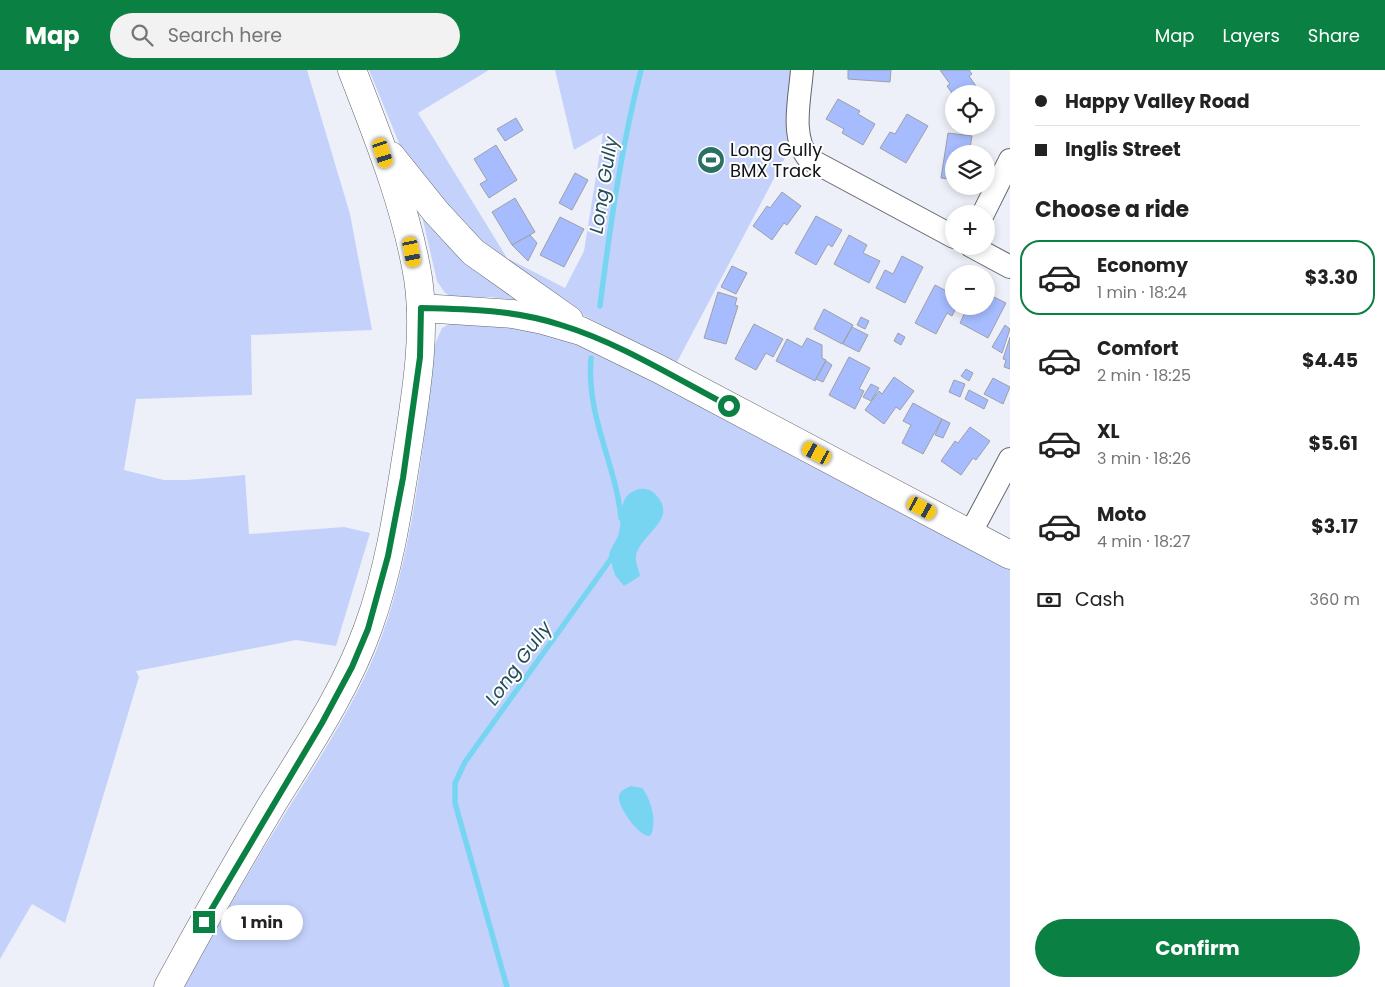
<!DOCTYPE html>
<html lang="en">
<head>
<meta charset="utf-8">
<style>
  :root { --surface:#fff; --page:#f2f2f2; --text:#222; --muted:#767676; --line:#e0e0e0; --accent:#0b8043 }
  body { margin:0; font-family:Poppins,sans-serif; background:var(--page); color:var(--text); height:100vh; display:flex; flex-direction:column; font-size:19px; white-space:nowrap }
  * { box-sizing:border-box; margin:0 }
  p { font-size:16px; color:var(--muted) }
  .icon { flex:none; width:28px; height:28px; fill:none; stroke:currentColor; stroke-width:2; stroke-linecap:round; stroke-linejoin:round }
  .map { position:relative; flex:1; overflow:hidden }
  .drawer { display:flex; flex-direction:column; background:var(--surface); width:375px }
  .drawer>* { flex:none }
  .hud { display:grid; align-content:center; height:110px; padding:0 25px; background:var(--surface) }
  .tools { position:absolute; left:945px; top:15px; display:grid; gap:10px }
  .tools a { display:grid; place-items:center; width:50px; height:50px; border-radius:50%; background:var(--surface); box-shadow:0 2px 8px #0003; font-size:25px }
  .end { position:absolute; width:22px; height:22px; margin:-11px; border:6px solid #0b8043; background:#fff; box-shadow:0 0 0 2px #fff }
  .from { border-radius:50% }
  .bubble { position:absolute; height:35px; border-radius:18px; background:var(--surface); box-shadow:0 2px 8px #0003; font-size:16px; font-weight:700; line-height:35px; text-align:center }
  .car { position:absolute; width:15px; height:30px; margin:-15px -8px; border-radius:6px; box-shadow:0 0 4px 1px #0007; background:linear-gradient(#f5c518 24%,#345 0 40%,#f5c518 0 76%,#345 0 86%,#f5c518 0) }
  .hud b { display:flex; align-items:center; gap:18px; height:48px; font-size:19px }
  .hud b+b { border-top:1px solid var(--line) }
  .hud i { width:12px; height:12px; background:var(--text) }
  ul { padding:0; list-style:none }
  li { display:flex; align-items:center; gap:15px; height:75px; margin:0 10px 8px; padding:0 15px; border:2px solid transparent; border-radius:20px }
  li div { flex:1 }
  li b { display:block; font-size:19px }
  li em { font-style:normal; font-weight:700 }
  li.on { border-color:var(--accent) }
  li>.icon { width:45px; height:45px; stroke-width:1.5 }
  h2 { padding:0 25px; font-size:22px; line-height:60px }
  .pay { display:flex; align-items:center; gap:12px; height:55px; padding:0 25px; font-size:19px }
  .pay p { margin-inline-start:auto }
  .button { display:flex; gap:10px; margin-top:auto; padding:10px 25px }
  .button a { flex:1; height:58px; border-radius:30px; background:var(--accent); color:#fff; font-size:20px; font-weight:700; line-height:58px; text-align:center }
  header { display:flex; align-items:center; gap:30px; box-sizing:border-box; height:70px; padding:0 25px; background:var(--accent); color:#fff }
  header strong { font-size:24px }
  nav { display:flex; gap:28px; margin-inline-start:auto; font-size:18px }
  .search { width:350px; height:45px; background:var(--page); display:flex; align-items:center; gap:12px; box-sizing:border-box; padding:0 18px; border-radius:28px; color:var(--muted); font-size:19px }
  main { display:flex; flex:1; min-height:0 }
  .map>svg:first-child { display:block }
  .green { fill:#c4d2fb }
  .water { fill:#77d5f2 }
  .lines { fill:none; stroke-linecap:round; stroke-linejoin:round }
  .stream { stroke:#77d5f2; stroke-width:5.5 }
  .building { fill:#a6bcfe; stroke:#9da0a7 }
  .street-casing { stroke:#63656c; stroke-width:24 }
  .secondary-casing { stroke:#63656c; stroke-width:29 }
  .street { stroke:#fff; stroke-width:22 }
  .secondary { stroke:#fff; stroke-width:28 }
  .route { stroke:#0b8043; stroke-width:6 }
  .labels { text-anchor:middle; stroke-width:4; stroke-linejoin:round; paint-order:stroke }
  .poi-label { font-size:18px; fill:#121316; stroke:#fefefe; text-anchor:start }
  .water-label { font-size:19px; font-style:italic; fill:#224c58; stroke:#fefefe }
</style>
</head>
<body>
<header>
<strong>Map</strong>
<div class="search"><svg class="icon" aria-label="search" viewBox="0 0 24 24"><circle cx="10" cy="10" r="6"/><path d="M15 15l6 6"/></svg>Search here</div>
<nav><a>Map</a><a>Layers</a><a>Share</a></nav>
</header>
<main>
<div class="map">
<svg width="1010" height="917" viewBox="0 0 1010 917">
  <rect width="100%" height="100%" fill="#edf0f8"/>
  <!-- green -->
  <g class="green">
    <path d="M0 0H307L350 144 372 260 251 265 252 325 136 329 124 400 164 410H187L245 405 249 464 344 457 370 463 336 576 296 570 136 601 139 607 65 853 32 834 0 889Z"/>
    <path d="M369 0H489L418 43 507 188 565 218 584 181 603 63 574 80 555 0H792L788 82 676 294 579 243 506 200 404 85Z"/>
    <path d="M422 146 520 231 491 227H452L445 223 437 211Z"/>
    <path d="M453 252 497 253 581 273 1010 497V917H184C213 864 243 811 275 760 311 701 351 643 377 579 413 487 424 372 435 274L442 258Z"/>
  </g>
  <!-- water -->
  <g class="water">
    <path d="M639 419C647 418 652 420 657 426 678 450 640 464 636 486 635 493 639 500 640 506L624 516 615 505 609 485C611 476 617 471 619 463 623 445 617 425 639 419Z"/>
    <path d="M631 716 642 718C651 728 658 755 650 766 639 767 617 736 619 726 620 720 627 718 631 716Z"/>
  </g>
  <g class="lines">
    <!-- stream -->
    <g class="stream">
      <path d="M600 236C610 157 621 78 641 0"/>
      <path d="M591 288C586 347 616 394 621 448"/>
      <path d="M507 917 455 733V713L465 692 613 486"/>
    </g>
  </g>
  <!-- building -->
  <g class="building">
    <path d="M848 0H891L890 12 848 9Z"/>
    <path d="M940 0H969L972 4 969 6 980 22 954 24V26L947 16 950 14Z"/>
    <path d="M838 29 860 41 858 44 875 54 863 75 842 63 844 59 826 49Z"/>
    <path d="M907 44 928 56 906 93 880 78 890 62 895 64Z"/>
    <path d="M516 48 523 60 505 71 497 59Z"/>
    <path d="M948 63 972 66 969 84H954V110L941 108Z"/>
    <path d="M496 75 517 110 489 128 480 114 487 110 474 89Z"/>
    <path d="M575 103 588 110 572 140 559 133Z"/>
    <path d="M782 122 801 136 787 155 784 153 772 170 753 156 767 136 770 138Z"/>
    <path d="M515 128 535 162 512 175 492 142Z"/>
    <path d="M816 146 842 160 832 177 828 174 816 195 795 183Z"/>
    <path d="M560 147 584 159 564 197 540 185Z"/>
    <path d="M530 165 537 173 528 191 512 175Z"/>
    <path d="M849 165 867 175 863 183 880 191 869 213 834 194Z"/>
    <path d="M902 186 923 197 905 233 876 218 885 200 893 204Z"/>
    <path d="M732 196 747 203 736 224 721 217Z"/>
    <path d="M935 215 954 225V236H957L952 246 947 243 936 264 915 253Z"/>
    <path d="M718 222 737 228 735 235 738 236 726 274 704 268Z"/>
    <path d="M986 223 1006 233 988 268 960 253 968 236 976 239 977 236H986Z"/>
    <path d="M824 239 853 255 842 274 814 259Z"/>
    <path d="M861 247 869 251 865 259 857 255Z"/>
    <path d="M754 254 783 269 773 287 766 283 756 300 735 289Z"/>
    <path d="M1005 255 1010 259 1002 283 992 277Z"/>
    <path d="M852 257 868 265 859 282 843 274Z"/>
    <path d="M898 263 905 267 901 275 894 271Z"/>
    <path d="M1010 267V299L1004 297 1006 290 1003 289Z"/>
    <path d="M807 268 822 275V288L826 290 815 311 776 291 787 269 802 277Z"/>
    <path d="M849 287 870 298 859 319 864 321 855 339 829 325Z"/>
    <path d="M826 291 832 295 823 312 816 309Z"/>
    <path d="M966 299 973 303 969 311 961 306Z"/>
    <path d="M894 307 914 321 900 340 896 337 884 354 865 340 879 321 882 324Z"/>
    <path d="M993 308 1010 317 1003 334 984 324Z"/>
    <path d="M954 310 965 314 960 327 949 322Z"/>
    <path d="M871 314 879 318 871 331 863 327Z"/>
    <path d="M969 320 988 330 984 339 965 329Z"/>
    <path d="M913 333 942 349 923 384 902 373 911 355 903 351Z"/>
    <path d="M942 349 950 353 943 368 935 365Z"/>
    <path d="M970 357 990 371 976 390 973 388 961 405 941 391 955 371 958 373Z"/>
  </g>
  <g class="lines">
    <!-- street casing -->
    <g class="street-casing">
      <g id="street">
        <path d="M802 0C800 28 790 67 809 89L954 167"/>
        <path d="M983 144 1010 90"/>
        <path d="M971 176 1010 197"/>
        <path d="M970 464 1010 389"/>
      </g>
    </g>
    <!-- secondary casing -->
    <g class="secondary-casing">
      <g id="secondary">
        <path d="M391 86 436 142 473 182 569 250"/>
        <path d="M421 238 513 244 543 250 581 261 659 299 1010 485"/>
        <path d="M168 917C201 856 235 796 271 736 306 679 345 622 368 558 390 498 399 433 409 370 417 317 426 261 418 208 406 136 378 67 352 0"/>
      </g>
    </g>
    <!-- street -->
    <use href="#street" class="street"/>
    <!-- secondary -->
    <use href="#secondary" class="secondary"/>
  </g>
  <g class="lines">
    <!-- route -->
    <path class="route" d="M204 852 322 653 352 597 368 559 388 486 403 408 420 287 421 238C468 239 516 240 561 255 620 273 675 308 729 336"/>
  </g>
  <!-- icons -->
  <defs>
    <g id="stadium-disc" transform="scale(1.4375)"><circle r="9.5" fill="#2b7065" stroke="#fefefe"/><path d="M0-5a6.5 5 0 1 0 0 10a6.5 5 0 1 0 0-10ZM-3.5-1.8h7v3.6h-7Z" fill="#fff"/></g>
  </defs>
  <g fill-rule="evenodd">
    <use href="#stadium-disc" x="711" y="90"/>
  </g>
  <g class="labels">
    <!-- poi labels -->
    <g class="poi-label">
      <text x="730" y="86">Long Gully<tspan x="730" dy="21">BMX Track</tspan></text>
    </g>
    <!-- water labels -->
    <g class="water-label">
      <text transform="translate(603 115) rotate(-81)" y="7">Long Gully</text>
      <text transform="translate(518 593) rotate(-54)" y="7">Long Gully</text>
    </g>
  </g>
</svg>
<div class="tools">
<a><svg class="icon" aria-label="locate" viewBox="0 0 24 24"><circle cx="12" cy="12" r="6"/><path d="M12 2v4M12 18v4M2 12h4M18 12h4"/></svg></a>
<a><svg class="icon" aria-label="layers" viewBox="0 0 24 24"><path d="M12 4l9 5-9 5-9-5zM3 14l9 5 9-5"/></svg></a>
<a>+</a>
<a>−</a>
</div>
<i class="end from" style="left:729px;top:336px"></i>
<i class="end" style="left:204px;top:852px"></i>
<div class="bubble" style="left:221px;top:835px;width:82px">1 min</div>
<i class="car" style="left:383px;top:83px;rotate:162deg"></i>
<i class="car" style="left:412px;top:182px;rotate:169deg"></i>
<i class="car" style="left:817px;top:383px;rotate:298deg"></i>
<i class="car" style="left:922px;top:438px;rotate:118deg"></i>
</div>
<section class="drawer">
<div class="hud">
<b><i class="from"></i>Happy Valley Road</b>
<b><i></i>Inglis Street</b>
</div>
<h2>Choose a ride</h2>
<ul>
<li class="on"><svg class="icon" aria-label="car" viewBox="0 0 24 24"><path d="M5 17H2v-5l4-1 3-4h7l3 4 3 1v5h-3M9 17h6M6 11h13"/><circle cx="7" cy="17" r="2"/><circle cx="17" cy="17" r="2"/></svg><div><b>Economy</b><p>1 min · 18:24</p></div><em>$3.30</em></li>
<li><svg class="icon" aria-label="car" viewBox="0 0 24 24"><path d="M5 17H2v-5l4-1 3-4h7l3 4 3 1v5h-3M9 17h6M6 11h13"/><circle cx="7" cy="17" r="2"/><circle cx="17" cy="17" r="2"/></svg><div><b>Comfort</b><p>2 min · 18:25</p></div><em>$4.45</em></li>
<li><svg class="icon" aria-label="car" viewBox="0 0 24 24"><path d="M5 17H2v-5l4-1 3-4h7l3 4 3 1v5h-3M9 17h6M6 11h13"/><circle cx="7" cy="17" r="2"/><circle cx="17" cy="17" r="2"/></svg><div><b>XL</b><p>3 min · 18:26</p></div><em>$5.61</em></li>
<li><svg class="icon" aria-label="car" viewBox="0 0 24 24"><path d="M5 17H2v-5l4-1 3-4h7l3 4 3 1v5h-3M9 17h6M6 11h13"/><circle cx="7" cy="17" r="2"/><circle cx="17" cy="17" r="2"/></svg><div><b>Moto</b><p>4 min · 18:27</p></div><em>$3.17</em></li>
</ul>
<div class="pay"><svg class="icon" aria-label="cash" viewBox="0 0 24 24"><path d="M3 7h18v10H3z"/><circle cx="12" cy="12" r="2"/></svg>Cash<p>360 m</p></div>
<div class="button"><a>Confirm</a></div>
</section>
</main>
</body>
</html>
